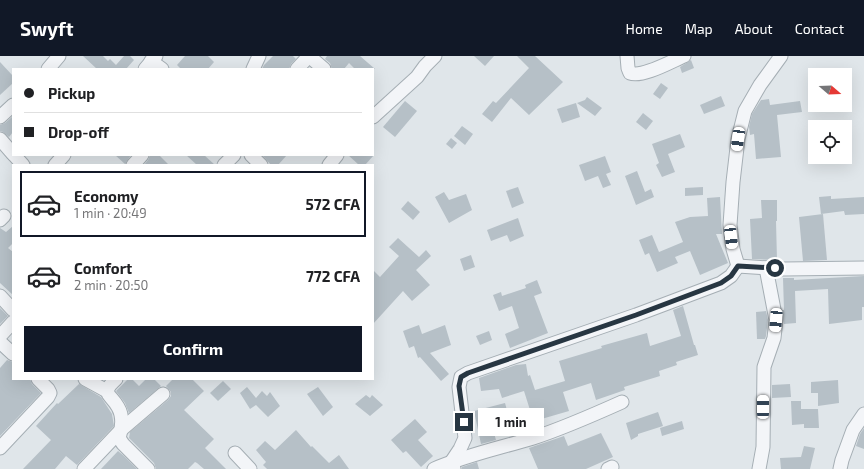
<!DOCTYPE html>
<html lang="en">
<head>
<meta charset="utf-8">
<style>
  :root { --surface:#fff; --page:#f2f2f2; --text:#202124; --muted:#757577; --line:#e0e0e0; --accent:#111827 }
  body { margin:0; font-family:"Exo 2",sans-serif; background:var(--page); color:var(--text); height:100vh; display:flex; flex-direction:column; font-size:15px; white-space:nowrap }
  * { box-sizing:border-box; margin:0 }
  p { font-size:13px; color:var(--muted) }
  .icon { flex:none; width:22px; height:22px; fill:none; stroke:currentColor; stroke-width:2; stroke-linecap:round; stroke-linejoin:round }
  .map { position:relative; flex:1; overflow:hidden }
  .drawer { position:absolute; left:12px; top:108px; width:362px; height:216px; display:flex; flex-direction:column; background:var(--surface); border-radius:0px; box-shadow:0 4px 16px #0002 }
  .drawer>* { flex:none }
  .top-card { position:absolute; left:12px; top:12px; width:362px; height:88px; border-radius:0px; box-shadow:0 4px 16px #0002; display:grid; align-content:center; height:88px; padding:0 12px; background:var(--surface) }
  .needle { width:26px; rotate:109deg }
  .controls { position:absolute; left:808px; top:12px; display:grid; gap:8px }
  .controls a { display:grid; place-items:center; width:44px; height:44px; border-radius:0px; background:var(--surface); box-shadow:0 4px 16px #0002; font-size:20px }
  .end { position:absolute; width:18px; height:18px; margin:-9px; border:5px solid #273642; background:#fff; box-shadow:0 0 0 2px #fff }
  .from { border-radius:50% }
  .bubble { position:absolute; height:28px; border-radius:0px; background:var(--surface); box-shadow:0 4px 16px #0002; font-size:13px; font-weight:700; line-height:28px; text-align:center }
  .car { position:absolute; width:12px; height:24px; margin:-12px -6px; border-radius:5px; box-shadow:0 0 3px 1px #0007; background:linear-gradient(#fff 24%,#345 0 40%,#fff 0 76%,#345 0 86%,#fff 0) }
  .top-card b { display:flex; align-items:center; gap:14px; height:38px; font-size:15px }
  .top-card b+b { border-top:1px solid var(--line) }
  .top-card i { width:10px; height:10px; background:var(--text) }
  ul { padding:7px 0 0; list-style:none }
  li { display:flex; align-items:center; gap:12px; height:66px; margin:0 8px 6px; padding:0 4px; border:2px solid transparent; border-radius:0px }
  li div { flex:1 }
  li b { display:block; font-size:15px }
  li em { font-style:normal; font-weight:700 }
  li.current { border-color:var(--accent) }
  li>.icon { width:36px; height:36px; stroke-width:1.5 }
  .primary-button { display:flex; gap:8px; margin-top:auto; padding:8px 12px }
  .primary-button a { flex:1; height:46px; border-radius:0px; background:var(--accent); color:#fff; font-size:16px; font-weight:700; line-height:46px; text-align:center }
  header { display:flex; align-items:center; gap:24px; box-sizing:border-box; height:56px; padding:0 20px; background:var(--accent); color:#fff }
  header strong { font-size:19px }
  nav { display:flex; gap:22px; margin-inline-start:auto; font-size:14px }
  .map>svg:first-child { display:block }
  .building { fill:#b6c0c7 }
  .lines { fill:none; stroke-linecap:round; stroke-linejoin:round }
  .minor-casing { stroke:#a5aeb4; stroke-width:15 }
  .minor { stroke:#f3f5f8; stroke-width:13 }
  .route { stroke:#273642; stroke-width:5 }
</style>
</head>
<body>
<header>
<strong>Swyft</strong>
<nav><a>Home</a><a>Map</a><a>About</a><a>Contact</a></nav>
</header>
<div class="map">
<svg width="864" height="413" viewBox="0 0 864 413">
  <rect width="100%" height="100%" fill="#e0e6ea"/>
  <!-- building -->
  <g class="building">
    <path d="M83 0H103L108 5 110 3 116 9 124 0H130L134 4 126 13H97Z"/>
    <path d="M185 0H208L214 6 208 13H181L177 9Z"/>
    <path d="M273 0H293L296 3 291 8 289 13H262L264 9Z"/>
    <path d="M327 0H360L375 13H355L349 7 344 13H332L330 7 325 3Z"/>
    <path d="M474 0H494L485 10Z"/>
    <path d="M517 0H535L563 26 529 59 511 42 492 66 482 58 493 45 496 47 529 12Z"/>
    <path d="M691 4 694 12 682 17 680 11Z"/>
    <path d="M0 6 13 20V27L0 39Z"/>
    <path d="M661 27 668 32 660 43 653 38Z"/>
    <path d="M721 40 725 50 704 58 700 49Z"/>
    <path d="M587 41 602 52 595 60 577 47 585 44Z"/>
    <path d="M769 43 770 49 800 45 802 56 777 59 781 101 756 103 754 78 750 79 749 71 752 58 761 44Z"/>
    <path d="M405 45 417 55 395 81 383 71Z"/>
    <path d="M576 47 580 61 562 67 557 53Z"/>
    <path d="M643 57 653 65 646 74 636 66Z"/>
    <path d="M13 60V76L9 81 3 76 0 75V69L5 67Z"/>
    <path d="M462 70 473 78 465 89 454 80Z"/>
    <path d="M680 78 685 91 668 98 675 116 662 121 656 109 659 107 652 88Z"/>
    <path d="M451 82 457 87 452 93 446 88Z"/>
    <path d="M115 99H131L125 108Z"/>
    <path d="M150 99H159L169 109H144L148 104Z"/>
    <path d="M186 99H204L215 109H197Z"/>
    <path d="M262 99H287L278 109H271Z"/>
    <path d="M348 99H374L365 109H359Z"/>
    <path d="M605 100 611 116 606 118 611 129 603 132 598 120 585 125 579 109Z"/>
    <path d="M637 115 645 136 651 133 654 141 636 149 625 120Z"/>
    <path d="M518 131 524 147 512 152 506 135Z"/>
    <path d="M703 131V139L685 140V132Z"/>
    <path d="M444 136 449 144 466 138 472 154 449 167 435 141Z"/>
    <path d="M831 140V143L864 141V158L845 159 844 155 821 158 819 141Z"/>
    <path d="M720 141 722 178H716L728 207 700 219 690 195 675 201 678 207 657 216 649 197 645 199 639 184 652 179 659 196 683 186 675 166 690 161 708 160 707 142Z"/>
    <path d="M761 144H777V165H776L777 204 752 203 750 163 762 162Z"/>
    <path d="M408 145 420 156 413 164 401 153Z"/>
    <path d="M823 158 827 204 803 205 799 161Z"/>
    <path d="M518 162 524 180 510 186 507 179 491 185 487 174Z"/>
    <path d="M13 170V187L8 192 13 196V239L0 227V172L6 176Z"/>
    <path d="M398 182 419 201 426 194 431 200 416 214 430 229 412 245 403 235 373 268V214L380 221 399 200 389 191Z"/>
    <path d="M471 199 475 211 464 215 460 203Z"/>
    <path d="M864 220V251H862V264L829 268 828 233 795 235 796 267 784 268 782 254H784L783 222H794V224Z"/>
    <path d="M537 224 542 237 534 240 548 277 510 292 505 278 519 272 512 250 499 255 493 239 501 236 502 240 526 232 525 229Z"/>
    <path d="M683 250 694 289H695L698 299 676 306 677 309 659 315 660 320 624 331 625 334 596 344 591 327 563 336 569 355 538 364 534 352 530 354 524 335 502 342 499 333 481 335 479 322 516 309 526 308 528 320 530 319 535 334 565 325 559 305 602 292 601 290 647 277 650 290 681 280 673 254Z"/>
    <path d="M0 252 8 260 0 268Z"/>
    <path d="M766 255 768 264 766 280 765 283H757L756 256Z"/>
    <path d="M419 269 422 278 445 269 451 289 430 297 449 318 441 325 420 301 418 302 414 290 409 292 403 275Z"/>
    <path d="M489 275 492 284 480 289 476 280Z"/>
    <path d="M7 304 13 306V323H30L32 328 41 337 0 380V312Z"/>
    <path d="M128 323H132L139 330 146 323H154L161 330 129 357 125 347 116 335Z"/>
    <path d="M173 323H192L204 335 184 354 214 383 205 392 226 413H204L197 407 195 406 188 413H156L154 407 129 382 130 376 168 344 171 340V336L166 330Z"/>
    <path d="M838 324 839 347 818 350V337H811V326Z"/>
    <path d="M223 325 231 333 218 345 210 337Z"/>
    <path d="M79 328 101 341 112 358 114 370 77 409 66 400 55 413H23L51 384 36 370 57 347 58 348Z"/>
    <path d="M790 328 791 341 772 342V329Z"/>
    <path d="M247 331 256 342 262 335 267 340 270 336 280 350 268 361 256 349 250 353 240 337Z"/>
    <path d="M318 331 333 351 323 360 307 338Z"/>
    <path d="M366 339 370 342 372 339 383 349 370 360 355 348Z"/>
    <path d="M791 345H801V353H818L819 372H804V368L792 369Z"/>
    <path d="M505 347 508 358 490 363 496 384 481 388 474 355Z"/>
    <path d="M658 356 663 370 638 378V380L631 384 626 367Z"/>
    <path d="M415 363 427 376 418 384 433 400 421 411 406 395 403 397 391 384Z"/>
    <path d="M682 365 684 373 662 380 660 372Z"/>
    <path d="M864 372V393L856 390 860 378Z"/>
    <path d="M296 374 311 391 312 390 329 407 339 399 349 413H267L263 409 266 406 256 394 265 385 275 394Z"/>
    <path d="M601 377 613 401 586 413H538L529 392 564 380 568 390Z"/>
    <path d="M804 390 815 392 810 413H781L780 402 801 401Z"/>
    <path d="M118 395 124 400 137 413H101Z"/>
    <path d="M477 406 479 413H462V411Z"/>
  </g>
  <g class="lines">
    <!-- minor casing -->
    <g class="minor-casing">
      <g id="minor">
        <path d="M309 0 324 13"/>
        <path d="M627 0 628 12 630 17C642 22 672 5 684 0"/>
        <path d="M151 5 162 13"/>
        <path d="M48 13 59 0"/>
        <path d="M145 13 156 0"/>
        <path d="M253 13 259 0"/>
        <path d="M297 13 309 0"/>
        <path d="M0 61 13 49"/>
        <path d="M373 61 417 21 425 10 435 0"/>
        <path d="M0 83 13 98"/>
        <path d="M14 99 23 109"/>
        <path d="M251 99 261 109"/>
        <path d="M55 109 64 99"/>
        <path d="M133 109 142 99"/>
        <path d="M224 109 234 99"/>
        <path d="M329 109 337 99"/>
        <path d="M0 164 4 160"/>
        <path d="M738 210 733 193 730 169 733 126 738 83 745 55 760 29 781 0"/>
        <path d="M738 210 784 213 864 212"/>
        <path d="M0 240 13 254"/>
        <path d="M0 280 13 266"/>
        <path d="M0 286 13 298"/>
        <path d="M85 323 107 335"/>
        <path d="M116 323C100 338 110 337 118 351 124 361 122 372 119 382L123 388 148 413"/>
        <path d="M0 392 48 341 50 337 48 333 38 323"/>
        <path d="M235 397 250 413"/>
        <path d="M84 413 122 373 163 338"/>
        <path d="M434 413C466 399 500 392 533 382 564 372 593 359 622 346"/>
        <path d="M454 413 452 405 460 393 465 382 459 331 461 321 468 317 636 259 721 227 731 220 738 210"/>
        <path d="M608 413 612 411"/>
        <path d="M759 413 763 391 764 311 774 282 776 264 766 212"/>
        <path d="M840 413 842 404 853 374 864 358"/>
      </g>
    </g>
    <!-- minor -->
    <use href="#minor" class="minor"/>
  </g>
  <g class="lines">
    <!-- route -->
    <path class="route" d="M464 366 459 330 461 321 468 317 636 259 721 227 731 220 738 210 775 212"/>
  </g>
</svg>
<div class="controls">
<a><svg class="needle" viewBox="-14 -14 28 28"><path d="M0-13l5 13h-10z" fill="#e53935"/><path d="M0 13l5-13h-10z" fill="#757577"/></svg></a>
<a><svg class="icon" aria-label="locate" viewBox="0 0 24 24"><circle cx="12" cy="12" r="6"/><path d="M12 2v4M12 18v4M2 12h4M18 12h4"/></svg></a>
</div>
<i class="end from" style="left:775px;top:212px"></i>
<i class="end" style="left:464px;top:366px"></i>
<div class="bubble" style="left:478px;top:352px;width:66px">1 min</div>
<i class="car" style="left:738px;top:83px;rotate:188deg"></i>
<i class="car" style="left:731px;top:181px;rotate:173deg"></i>
<i class="car" style="left:776px;top:264px;rotate:185deg"></i>
<i class="car" style="left:763px;top:351px;rotate:0deg"></i>
<div class="top-card">
<b><i class="from"></i>Pickup</b>
<b><i></i>Drop-off</b>
</div>
<section class="drawer">
<ul>
<li class="current"><svg class="icon" aria-label="car" viewBox="0 0 24 24"><path d="M5 17H2v-5l4-1 3-4h7l3 4 3 1v5h-3M9 17h6M6 11h13"/><circle cx="7" cy="17" r="2"/><circle cx="17" cy="17" r="2"/></svg><div><b>Economy</b><p>1 min · 20:49</p></div><em>572 CFA</em></li>
<li><svg class="icon" aria-label="car" viewBox="0 0 24 24"><path d="M5 17H2v-5l4-1 3-4h7l3 4 3 1v5h-3M9 17h6M6 11h13"/><circle cx="7" cy="17" r="2"/><circle cx="17" cy="17" r="2"/></svg><div><b>Comfort</b><p>2 min · 20:50</p></div><em>772 CFA</em></li>
</ul>
<div class="primary-button"><a>Confirm</a></div>
</section>
</div>
</body>
</html>
